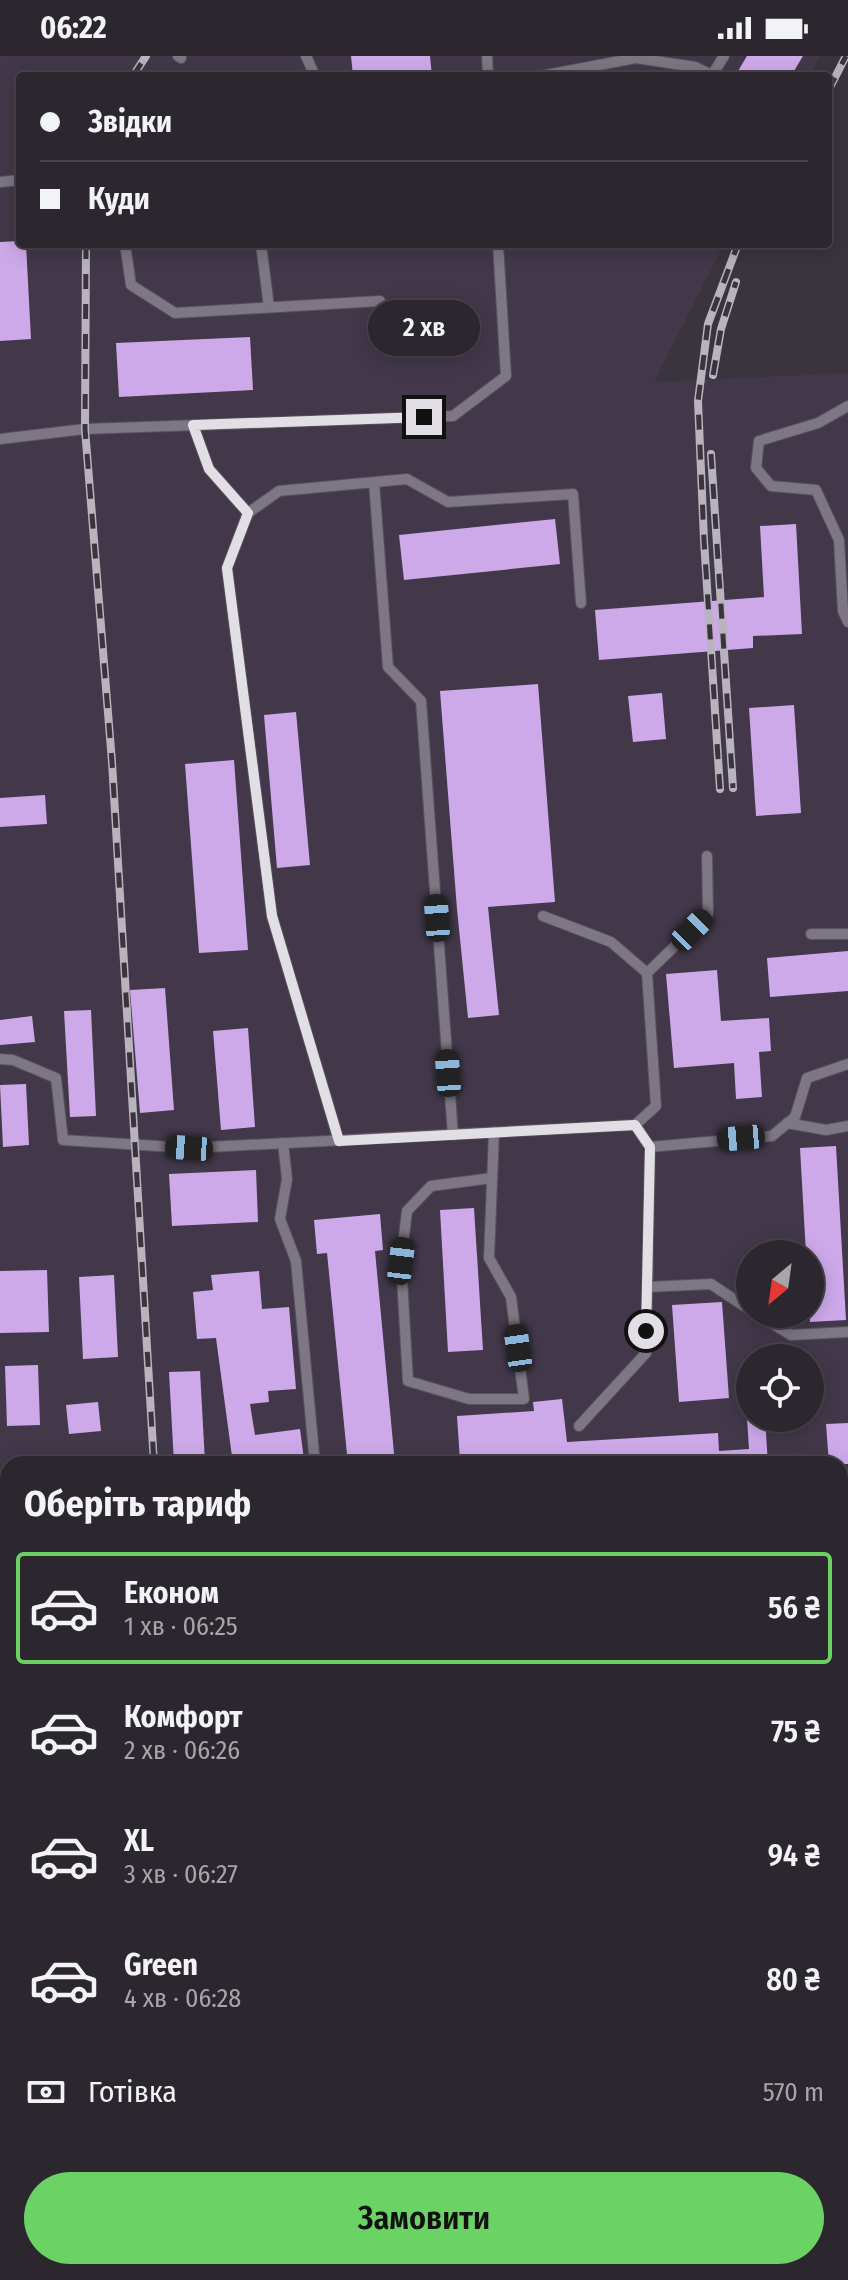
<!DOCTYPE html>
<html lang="uk">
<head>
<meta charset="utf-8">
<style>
  :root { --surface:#2c272f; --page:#342f37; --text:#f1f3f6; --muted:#a6a5aa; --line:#48444b; --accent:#6ad364 }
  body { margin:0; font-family:"Fira Sans Condensed",sans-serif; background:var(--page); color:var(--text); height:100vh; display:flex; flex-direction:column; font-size:30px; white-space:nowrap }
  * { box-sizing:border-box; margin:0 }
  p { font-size:26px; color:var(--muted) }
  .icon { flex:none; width:44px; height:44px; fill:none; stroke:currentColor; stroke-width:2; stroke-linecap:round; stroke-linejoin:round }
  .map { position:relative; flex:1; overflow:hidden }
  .panel { position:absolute; left:0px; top:1400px; width:848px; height:824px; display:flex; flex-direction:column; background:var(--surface); border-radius:24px 24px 0 0; box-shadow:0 4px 20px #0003,0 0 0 2px var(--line) }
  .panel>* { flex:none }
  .top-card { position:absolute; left:16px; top:16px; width:816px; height:176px; border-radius:8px; box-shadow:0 4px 20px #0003,0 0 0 2px var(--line); display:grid; align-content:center; height:176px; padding:0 24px; background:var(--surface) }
  .needle { width:52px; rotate:209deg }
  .fabs { position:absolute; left:736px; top:1184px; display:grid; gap:16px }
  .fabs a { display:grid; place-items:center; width:88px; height:88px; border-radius:50%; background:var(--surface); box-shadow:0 4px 20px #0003,0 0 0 2px var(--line); font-size:40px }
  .end { position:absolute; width:36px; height:36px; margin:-18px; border:10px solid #e2dee6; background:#111; box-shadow:0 0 0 4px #111 }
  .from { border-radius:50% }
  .bubble { position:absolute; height:56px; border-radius:28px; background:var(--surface); box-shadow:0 4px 20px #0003,0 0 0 2px var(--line); font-size:26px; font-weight:600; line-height:56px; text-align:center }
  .car { position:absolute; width:24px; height:48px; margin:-24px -12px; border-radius:10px; box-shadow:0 0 6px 2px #0007; background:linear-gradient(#222 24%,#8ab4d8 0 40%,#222 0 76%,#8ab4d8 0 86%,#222 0) }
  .top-card b { display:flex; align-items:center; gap:28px; height:76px; font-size:30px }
  .top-card b+b { border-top:2px solid var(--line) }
  .top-card i { width:20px; height:20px; background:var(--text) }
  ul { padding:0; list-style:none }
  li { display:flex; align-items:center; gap:24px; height:112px; margin:0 16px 12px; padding:0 8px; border:4px solid transparent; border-radius:8px }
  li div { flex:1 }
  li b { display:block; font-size:30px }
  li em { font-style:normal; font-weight:600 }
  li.current { border-color:var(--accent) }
  li>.icon { width:72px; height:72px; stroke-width:1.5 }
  h2 { padding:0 24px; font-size:36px; line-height:96px }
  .pay { display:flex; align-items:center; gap:20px; height:88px; padding:0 24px; font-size:30px }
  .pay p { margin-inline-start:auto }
  .action { display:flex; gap:16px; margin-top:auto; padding:16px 24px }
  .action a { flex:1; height:92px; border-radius:48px; background:var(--accent); color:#111; font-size:32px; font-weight:600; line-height:92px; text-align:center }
  .status { display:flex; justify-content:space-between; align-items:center; height:56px; padding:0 40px; background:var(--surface); direction:ltr }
  .status svg { height:22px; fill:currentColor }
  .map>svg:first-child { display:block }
  .built { fill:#42384a; fill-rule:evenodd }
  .green { fill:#456342 }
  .building { fill:#cda9ea }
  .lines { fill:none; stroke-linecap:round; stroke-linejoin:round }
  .lane-casing { stroke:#57525c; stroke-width:12 }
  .secondary-casing { stroke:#57525c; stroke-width:26 }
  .lane { stroke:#7d7683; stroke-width:10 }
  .secondary { stroke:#8e789e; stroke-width:24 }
  .rail-casing { stroke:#b8b3bc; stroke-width:8 }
  .rail { stroke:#3a343f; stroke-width:5; stroke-dasharray:15; stroke-linecap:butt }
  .route { stroke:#e2dee6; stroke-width:10 }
</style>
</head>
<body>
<div class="status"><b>06:22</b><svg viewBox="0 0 49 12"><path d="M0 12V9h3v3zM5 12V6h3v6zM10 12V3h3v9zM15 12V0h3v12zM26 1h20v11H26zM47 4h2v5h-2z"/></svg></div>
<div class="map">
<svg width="848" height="2224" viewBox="0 0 848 2224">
  <rect width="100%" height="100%" fill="#3a343f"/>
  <!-- built -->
  <path class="built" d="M0 0H820L810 20H20V188H724L654 326 848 317V2224H55V2216H840V1408H8V1525L0 1406ZM750 1198H810V1258H750ZM750 1302H810V1362H750Z"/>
  <!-- green -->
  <path class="green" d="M0 1992 8 2108V2216H15L16 2224H0Z"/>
  <!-- building -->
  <g class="building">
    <path d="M351 0H430L432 20H353Z"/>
    <path d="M747 0H803L791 20H735Z"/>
    <path d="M20 185V188H26L31 283 0 285V186Z"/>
    <path d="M250 281 253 334 119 341 116 287Z"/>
    <path d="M555 463 560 508 404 524 399 479Z"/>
    <path d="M796 468 802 578 753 580V592L599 604 595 554 764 541 760 470Z"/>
    <path d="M538 628 555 846 488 851 499 959 468 962 457 853 440 635Z"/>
    <path d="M662 637 666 683 633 686 628 640Z"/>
    <path d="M794 649 801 757 756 760 749 652Z"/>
    <path d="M296 656 310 809 277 812 264 659Z"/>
    <path d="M234 704 248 894 199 897 185 708Z"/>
    <path d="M45 739 47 768 0 771V742Z"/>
    <path d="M848 895V935L770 941 767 902Z"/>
    <path d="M717 914 721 965 769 962 771 995 759 996 762 1041 736 1043 734 1007 674 1012 666 918Z"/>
    <path d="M165 932 174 1054 140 1057 130 934Z"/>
    <path d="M91 954 96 1060 70 1061 64 955Z"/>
    <path d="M32 960 35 986 0 989V964Z"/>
    <path d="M248 972 255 1071 221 1074 213 975Z"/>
    <path d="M26 1028 29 1089 3 1091 0 1029Z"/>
    <path d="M836 1090 846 1264 810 1266V1198H806L800 1092Z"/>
    <path d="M256 1114 258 1166 172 1170 169 1118Z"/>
    <path d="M474 1152 483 1294 448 1296 440 1154Z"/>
    <path d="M380 1158 383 1194 375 1195 395 1408H348L327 1197 317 1198 314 1164Z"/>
    <path d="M47 1214 49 1276 0 1277V1215Z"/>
    <path d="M259 1215 262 1253 289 1251 296 1333 268 1335 269 1346 250 1348 255 1379 300 1373 304 1404 270 1408H233L216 1282 197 1283 193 1236 213 1234 211 1219Z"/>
    <path d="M114 1219 118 1301 83 1303 79 1221Z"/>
    <path d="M722 1246 729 1342 679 1346 672 1249Z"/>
    <path d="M38 1309 40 1369 7 1370 5 1310Z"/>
    <path d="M200 1315 205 1406 174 1408 169 1316Z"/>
    <path d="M562 1343 567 1386 718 1377 719 1395 749 1393 747 1362H765L768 1408H540L539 1400 460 1405 457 1360 534 1355 533 1346Z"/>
    <path d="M98 1346 101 1375 69 1378 66 1349Z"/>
    <path d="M848 1367V1408H829L826 1368Z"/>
  </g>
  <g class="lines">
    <!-- lane casing -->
    <g class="lane-casing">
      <g id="lane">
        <path d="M178 0 181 2"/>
        <path d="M306 0 315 20"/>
        <path d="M487 0 488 20"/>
        <path d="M712 19 724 0"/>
        <path d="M541 20 636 2 695 11 714 20"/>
        <path d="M0 126 20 124"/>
        <path d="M125 188 131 229 175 257 380 245"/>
        <path d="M261 188 269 251"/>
        <path d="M848 350 818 367 759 385 756 412 771 430 816 434 839 484 843 555 848 566"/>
        <path d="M193 369 209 413 248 457 227 512 272 860 339 1085"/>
        <path d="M0 383 85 373 453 360 506 320 498 188"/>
        <path d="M374 426 388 611 421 645 453 1079"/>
        <path d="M248 457 279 435 407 423 448 446 573 438 581 547"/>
        <path d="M543 860 611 886 647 917 656 1050 635 1069"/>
        <path d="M811 878H848"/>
        <path d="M647 917 708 858 707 800"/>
        <path d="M0 1003 13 1004 56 1022 63 1084 189 1092 635 1069 650 1091 646 1297 579 1370"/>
        <path d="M787 1067 826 1074 848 1070"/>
        <path d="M283 1087 287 1123 280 1163 296 1205 315 1408"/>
        <path d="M650 1091 772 1080 795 1061 807 1022 848 1008"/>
        <path d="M492 1122 431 1130 407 1155 401 1205 408 1325 469 1343H524L511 1241 489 1202 494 1076"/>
        <path d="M647 1231 711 1228 750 1254"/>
        <path d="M756 1258 791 1279 848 1276"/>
        <path d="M840 1760 848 1767"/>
        <path d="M522 2216 523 2224"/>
        <path d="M613 2216 614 2224"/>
        <path d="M382 2224V2216"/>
      </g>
    </g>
    <!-- secondary casing -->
    <g class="secondary-casing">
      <g id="secondary">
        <path d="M0 1903 8 1999"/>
        <path d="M26 2216 27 2224"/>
      </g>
    </g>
    <!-- lane -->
    <use href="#lane" class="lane"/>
    <!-- secondary -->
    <use href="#secondary" class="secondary"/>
    <!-- rail casing -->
    <g class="rail-casing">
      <g id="rail">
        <path d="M133 20 146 0"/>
        <path d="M828 35 846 0"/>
        <path d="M86 188 85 373 112 706 154 1408"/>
        <path d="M713 319 721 273 736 226"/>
        <path d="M711 398 733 732"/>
        <path d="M720 733 704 484 698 345 708 268 738 188"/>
        <path d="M142 2224 145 2216"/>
      </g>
    </g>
    <!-- rail -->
    <use href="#rail" class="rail"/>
  </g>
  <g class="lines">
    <!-- route -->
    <path class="route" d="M424 361 193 369 209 413 248 457 227 512 272 860 339 1085 635 1069 650 1091 646 1275"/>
  </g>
</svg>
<div class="fabs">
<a><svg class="needle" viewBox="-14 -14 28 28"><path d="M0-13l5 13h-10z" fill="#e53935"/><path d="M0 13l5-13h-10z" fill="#a6a5aa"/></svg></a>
<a><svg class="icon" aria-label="locate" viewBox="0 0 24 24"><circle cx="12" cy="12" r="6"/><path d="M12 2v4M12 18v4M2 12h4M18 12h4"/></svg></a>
</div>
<i class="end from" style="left:646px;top:1275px"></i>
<i class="end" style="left:424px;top:361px"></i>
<div class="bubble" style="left:368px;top:244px;width:112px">2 хв</div>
<i class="car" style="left:437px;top:862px;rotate:356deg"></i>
<i class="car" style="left:692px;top:874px;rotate:45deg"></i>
<i class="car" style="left:448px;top:1017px;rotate:356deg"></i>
<i class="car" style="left:741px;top:1082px;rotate:265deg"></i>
<i class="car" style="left:189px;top:1092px;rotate:274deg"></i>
<i class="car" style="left:401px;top:1205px;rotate:7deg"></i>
<i class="car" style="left:518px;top:1292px;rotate:352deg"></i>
<div class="top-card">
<b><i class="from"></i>Звідки</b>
<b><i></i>Куди</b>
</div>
<section class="panel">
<h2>Оберіть тариф</h2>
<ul>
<li class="current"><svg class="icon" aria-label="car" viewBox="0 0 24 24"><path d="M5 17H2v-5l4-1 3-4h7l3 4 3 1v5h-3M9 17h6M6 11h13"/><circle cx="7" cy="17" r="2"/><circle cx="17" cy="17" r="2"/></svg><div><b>Економ</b><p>1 хв · 06:25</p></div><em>56 ₴</em></li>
<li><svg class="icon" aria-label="car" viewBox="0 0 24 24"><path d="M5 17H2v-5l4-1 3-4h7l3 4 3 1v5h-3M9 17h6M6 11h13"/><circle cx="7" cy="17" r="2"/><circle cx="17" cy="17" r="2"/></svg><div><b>Комфорт</b><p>2 хв · 06:26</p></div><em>75 ₴</em></li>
<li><svg class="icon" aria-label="car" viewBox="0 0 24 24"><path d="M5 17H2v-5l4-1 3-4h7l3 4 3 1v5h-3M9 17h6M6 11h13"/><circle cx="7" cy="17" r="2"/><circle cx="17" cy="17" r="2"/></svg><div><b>XL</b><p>3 хв · 06:27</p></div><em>94 ₴</em></li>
<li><svg class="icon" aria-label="car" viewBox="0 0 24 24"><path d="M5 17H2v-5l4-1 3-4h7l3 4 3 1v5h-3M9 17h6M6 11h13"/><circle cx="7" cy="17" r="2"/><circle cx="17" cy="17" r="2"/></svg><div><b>Green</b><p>4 хв · 06:28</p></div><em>80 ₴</em></li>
</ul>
<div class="pay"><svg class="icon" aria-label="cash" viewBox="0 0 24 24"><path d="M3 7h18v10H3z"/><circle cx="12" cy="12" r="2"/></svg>Готівка<p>570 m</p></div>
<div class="action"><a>Замовити</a></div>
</section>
</div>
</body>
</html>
